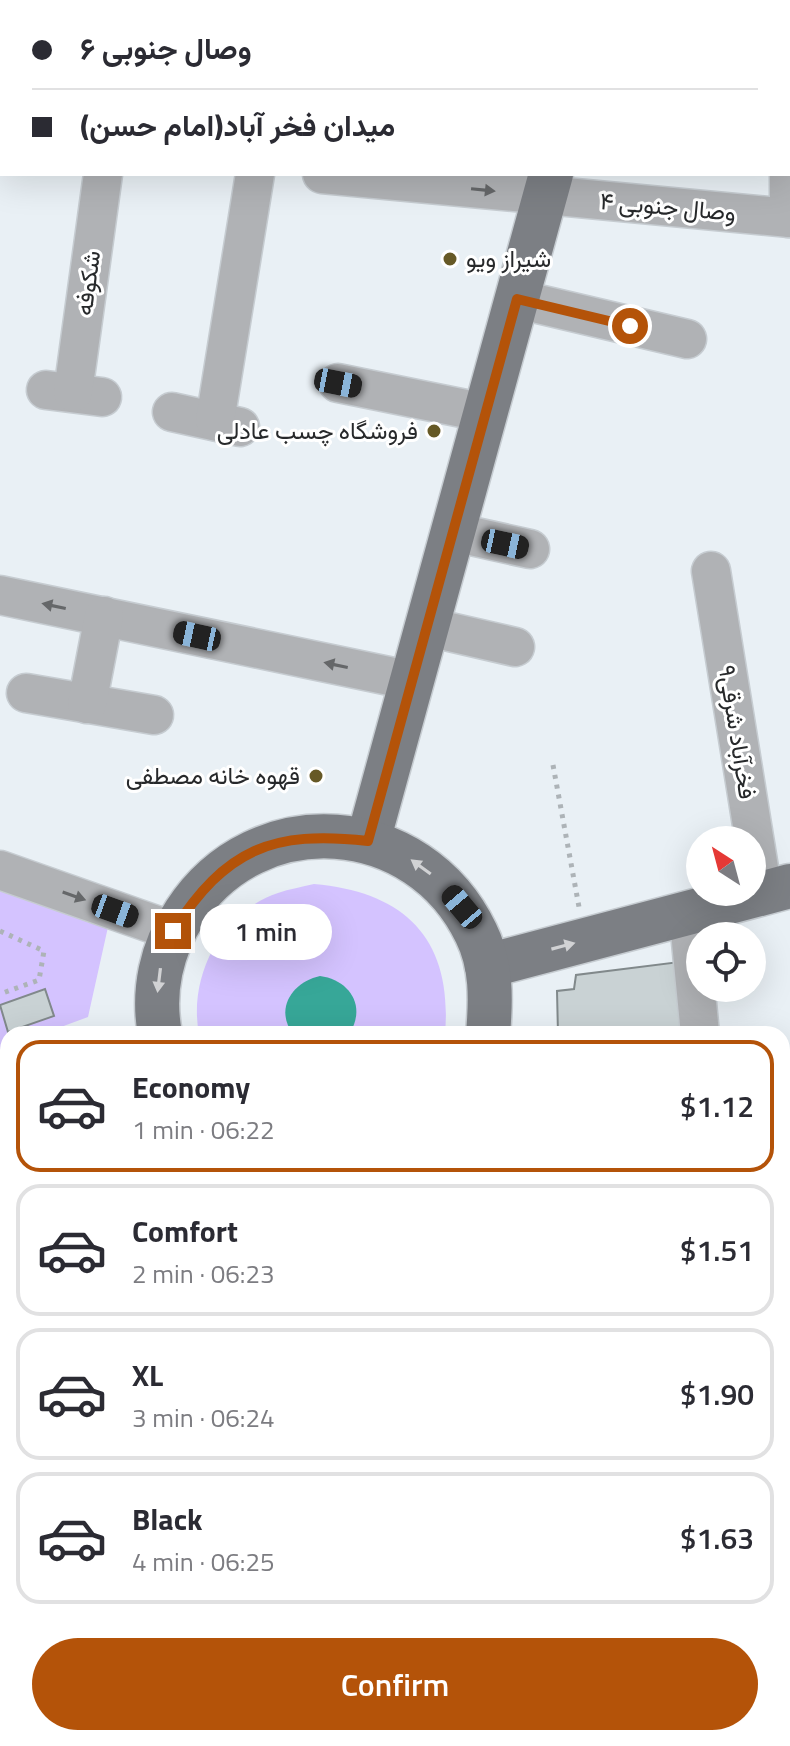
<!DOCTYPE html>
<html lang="en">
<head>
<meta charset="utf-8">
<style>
  :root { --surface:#fff; --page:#f7f7f7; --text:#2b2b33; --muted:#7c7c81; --line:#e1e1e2; --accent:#b45309 }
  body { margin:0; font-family:"Titillium Web",Vazirmatn,sans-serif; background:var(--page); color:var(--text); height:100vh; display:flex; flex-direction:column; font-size:30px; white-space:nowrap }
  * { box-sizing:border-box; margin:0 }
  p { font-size:26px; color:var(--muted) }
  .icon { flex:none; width:44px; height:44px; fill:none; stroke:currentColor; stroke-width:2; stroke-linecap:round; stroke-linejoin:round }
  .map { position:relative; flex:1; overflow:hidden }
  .drawer { position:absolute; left:0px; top:1026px; width:790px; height:720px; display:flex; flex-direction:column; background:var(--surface); border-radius:24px 24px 0 0; box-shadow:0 8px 32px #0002 }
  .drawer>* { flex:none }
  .banner { position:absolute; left:0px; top:0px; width:790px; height:176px; box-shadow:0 8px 32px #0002; display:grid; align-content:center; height:176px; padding:0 32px; background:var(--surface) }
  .needle { width:52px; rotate:324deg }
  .tools { position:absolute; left:686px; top:826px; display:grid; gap:16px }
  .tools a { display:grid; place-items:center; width:80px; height:80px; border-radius:50%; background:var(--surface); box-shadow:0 8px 32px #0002; font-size:40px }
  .end { position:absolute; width:36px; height:36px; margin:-18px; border:10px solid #b45309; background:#fff; box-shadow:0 0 0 4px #fff }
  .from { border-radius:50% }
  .bubble { position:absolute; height:56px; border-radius:28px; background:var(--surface); box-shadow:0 8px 32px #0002; font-size:26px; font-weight:600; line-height:56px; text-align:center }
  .car { position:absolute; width:24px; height:48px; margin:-24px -12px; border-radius:10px; box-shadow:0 0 6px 2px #0007; background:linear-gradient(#222 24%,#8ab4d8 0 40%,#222 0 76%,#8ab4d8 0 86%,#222 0) }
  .banner b { display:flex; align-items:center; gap:28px; height:76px; font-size:30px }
  .banner b+b { border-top:2px solid var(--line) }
  .banner i { width:20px; height:20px; background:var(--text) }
  ul { padding:14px 0 0; list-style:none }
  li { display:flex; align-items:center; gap:24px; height:132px; margin:0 16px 12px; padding:0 16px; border:4px solid var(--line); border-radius:24px }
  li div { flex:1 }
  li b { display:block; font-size:30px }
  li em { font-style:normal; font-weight:600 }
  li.current { border-color:var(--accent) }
  li>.icon { width:72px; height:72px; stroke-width:1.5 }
  .button { display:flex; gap:16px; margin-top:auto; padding:16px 32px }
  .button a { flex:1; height:92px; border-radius:48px; background:var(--accent); color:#fff; font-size:32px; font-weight:600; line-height:92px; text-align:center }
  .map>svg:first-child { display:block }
  .green { fill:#d4c3ff }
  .water { fill:#37a798 }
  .building { fill:#c9d2d4; stroke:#81898b; stroke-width:2 }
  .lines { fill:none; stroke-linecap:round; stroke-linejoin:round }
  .minor-casing { stroke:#c6ccd1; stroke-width:41 }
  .major-casing { stroke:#c6ccd1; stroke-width:47 }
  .path { stroke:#adb3b7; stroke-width:5; stroke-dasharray:4 6; stroke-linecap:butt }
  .minor { stroke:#b0b2b5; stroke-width:38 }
  .major { stroke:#7c7f84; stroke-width:44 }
  .oneway { fill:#656769 }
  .oneway2 { fill:#d1d2d4 }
  .route { stroke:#b45309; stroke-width:10 }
  .poi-dot { fill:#665926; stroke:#fff; stroke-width:3 }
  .labels { text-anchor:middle; stroke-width:6; stroke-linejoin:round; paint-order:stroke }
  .street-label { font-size:24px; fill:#27292b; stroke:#fff }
  .poi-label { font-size:24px; fill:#27292b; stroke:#fff; text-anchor:end }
</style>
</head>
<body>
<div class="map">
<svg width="790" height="1746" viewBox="0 0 790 1746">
  <rect width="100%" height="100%" fill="#e9f0f5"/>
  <!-- green -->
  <g class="green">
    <path d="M314 884C406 892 453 940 445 1034H199C188 977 221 912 278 893 289 889 302 887 314 884Z"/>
    <path d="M0 891 108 927 88 1017 42 1034H8V1047L0 1050Z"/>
  </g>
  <!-- water -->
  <path class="water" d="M320 976C350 980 367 1007 349 1034H293C274 1008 293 982 320 976Z"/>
  <!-- building -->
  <g class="building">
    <path d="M679 962 686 1034H558L557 991 574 989 576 975Z"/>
    <path d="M45 989 54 1016 8 1032 0 1005Z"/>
    <path d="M782 1447 790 1448V1516H782Z"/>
    <path d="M782 1714H790V1746H712V1738H782Z"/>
  </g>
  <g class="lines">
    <!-- minor casing -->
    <g class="minor-casing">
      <g id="minor">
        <path d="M130 2 131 0"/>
        <path d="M292 2 293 0"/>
        <path d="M374 2V0"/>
        <path d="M789 75V218"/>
        <path d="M0 130H2"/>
        <path d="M322 174 790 218"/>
        <path d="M517 299 687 339"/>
        <path d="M338 383 486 413"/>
        <path d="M46 390 102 397"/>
        <path d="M73 392 103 174"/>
        <path d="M172 412 240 427"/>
        <path d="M215 421 255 174"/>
        <path d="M453 532 530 549"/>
        <path d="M711 571 763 893"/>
        <path d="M0 595 413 681"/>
        <path d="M428 627 515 647"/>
        <path d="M26 693 154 715"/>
        <path d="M87 704 104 616"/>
        <path d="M0 870 173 931"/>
        <path d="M688 911 700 1034"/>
        <path d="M0 1405H8"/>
        <path d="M0 1565 8 1564"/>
        <path d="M0 1720 8 1719"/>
      </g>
    </g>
    <!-- major casing -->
    <g class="major-casing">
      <g id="major">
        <path d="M598 2 599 0"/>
        <path d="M368 841 551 174"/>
        <path d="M487 966 790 886"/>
        <path d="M160 1034C152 992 161 949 185 913 257 802 419 814 476 933 492 965 491 1000 488 1034"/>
        <path d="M0 1139 8 1136"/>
        <path d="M441 1738 442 1746"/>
      </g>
    </g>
    <!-- path -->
    <g class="path">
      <path d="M553 765 579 907"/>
      <path d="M0 931 44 951 39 980 0 994"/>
    </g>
    <!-- minor -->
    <use href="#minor" class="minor"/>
    <!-- major -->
    <use href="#major" class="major"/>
  </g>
  <!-- one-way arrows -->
  <defs><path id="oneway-solid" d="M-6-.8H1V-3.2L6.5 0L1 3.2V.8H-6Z" transform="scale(2)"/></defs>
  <g class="oneway">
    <use href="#oneway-solid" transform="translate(483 190) rotate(6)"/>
    <use href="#oneway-solid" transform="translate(54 606) rotate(-168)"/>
    <use href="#oneway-solid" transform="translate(336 665) rotate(-168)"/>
    <use href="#oneway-solid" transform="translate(74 896) rotate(19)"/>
  </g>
  <g class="oneway2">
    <use href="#oneway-solid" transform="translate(421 867) rotate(-144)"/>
    <use href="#oneway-solid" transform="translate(563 946) rotate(-15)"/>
    <use href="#oneway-solid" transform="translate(159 980) rotate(97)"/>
  </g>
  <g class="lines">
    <!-- route -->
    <path class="route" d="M173 931C226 849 272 830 368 841L517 299 630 326"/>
  </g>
  <!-- markers -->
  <g class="poi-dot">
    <circle cx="450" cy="259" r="8"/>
    <circle cx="434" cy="431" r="8"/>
    <circle cx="316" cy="776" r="8"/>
  </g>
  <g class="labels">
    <!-- street labels -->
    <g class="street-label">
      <text transform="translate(668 207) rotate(5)" y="8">وصال جنوبی ۴</text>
      <text transform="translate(88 283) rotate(-82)" y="8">شکوفه</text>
      <text transform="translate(737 732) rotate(81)" y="8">فخرآباد شرقی۹</text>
    </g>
    <!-- poi labels -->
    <g class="poi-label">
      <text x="466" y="267" text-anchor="start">شیراز ویو</text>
      <text x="418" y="439">فروشگاه چسب عادلی</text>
      <text x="300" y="784">قهوه خانه مصطفی</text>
    </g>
  </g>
</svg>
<div class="tools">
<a><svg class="needle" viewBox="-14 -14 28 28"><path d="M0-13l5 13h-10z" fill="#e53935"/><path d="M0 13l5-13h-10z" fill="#7c7c81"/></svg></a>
<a><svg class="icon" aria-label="locate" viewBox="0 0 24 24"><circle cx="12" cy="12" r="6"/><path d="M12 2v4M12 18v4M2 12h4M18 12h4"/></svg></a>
</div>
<i class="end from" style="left:630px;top:326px"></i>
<i class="end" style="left:173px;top:931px"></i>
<div class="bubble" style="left:200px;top:904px;width:132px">1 min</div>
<i class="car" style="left:338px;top:383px;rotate:101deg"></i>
<i class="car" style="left:505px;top:544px;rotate:102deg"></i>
<i class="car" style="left:197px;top:636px;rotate:282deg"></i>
<i class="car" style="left:462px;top:907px;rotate:320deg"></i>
<i class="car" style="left:115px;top:911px;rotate:110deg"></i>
<div class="banner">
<b><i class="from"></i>وصال جنوبی ۶</b>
<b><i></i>میدان فخر آباد(امام حسن)</b>
</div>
<section class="drawer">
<ul>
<li class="current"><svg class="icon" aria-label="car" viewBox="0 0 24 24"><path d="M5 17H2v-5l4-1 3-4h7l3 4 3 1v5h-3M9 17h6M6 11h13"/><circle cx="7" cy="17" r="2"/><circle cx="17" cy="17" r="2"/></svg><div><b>Economy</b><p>1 min · 06:22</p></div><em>$1.12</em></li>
<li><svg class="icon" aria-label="car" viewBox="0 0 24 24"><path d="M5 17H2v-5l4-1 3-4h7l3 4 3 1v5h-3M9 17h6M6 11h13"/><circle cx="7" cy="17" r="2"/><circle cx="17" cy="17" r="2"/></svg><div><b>Comfort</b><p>2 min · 06:23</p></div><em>$1.51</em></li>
<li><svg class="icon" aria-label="car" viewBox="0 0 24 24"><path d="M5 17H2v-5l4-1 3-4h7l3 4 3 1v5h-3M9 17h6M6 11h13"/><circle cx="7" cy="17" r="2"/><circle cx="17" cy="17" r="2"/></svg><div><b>XL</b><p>3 min · 06:24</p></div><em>$1.90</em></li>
<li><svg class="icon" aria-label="car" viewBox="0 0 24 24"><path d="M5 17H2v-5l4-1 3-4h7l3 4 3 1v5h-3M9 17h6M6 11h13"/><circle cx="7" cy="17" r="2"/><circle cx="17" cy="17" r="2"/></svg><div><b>Black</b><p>4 min · 06:25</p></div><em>$1.63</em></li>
</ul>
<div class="button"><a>Confirm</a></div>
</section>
</div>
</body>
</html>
